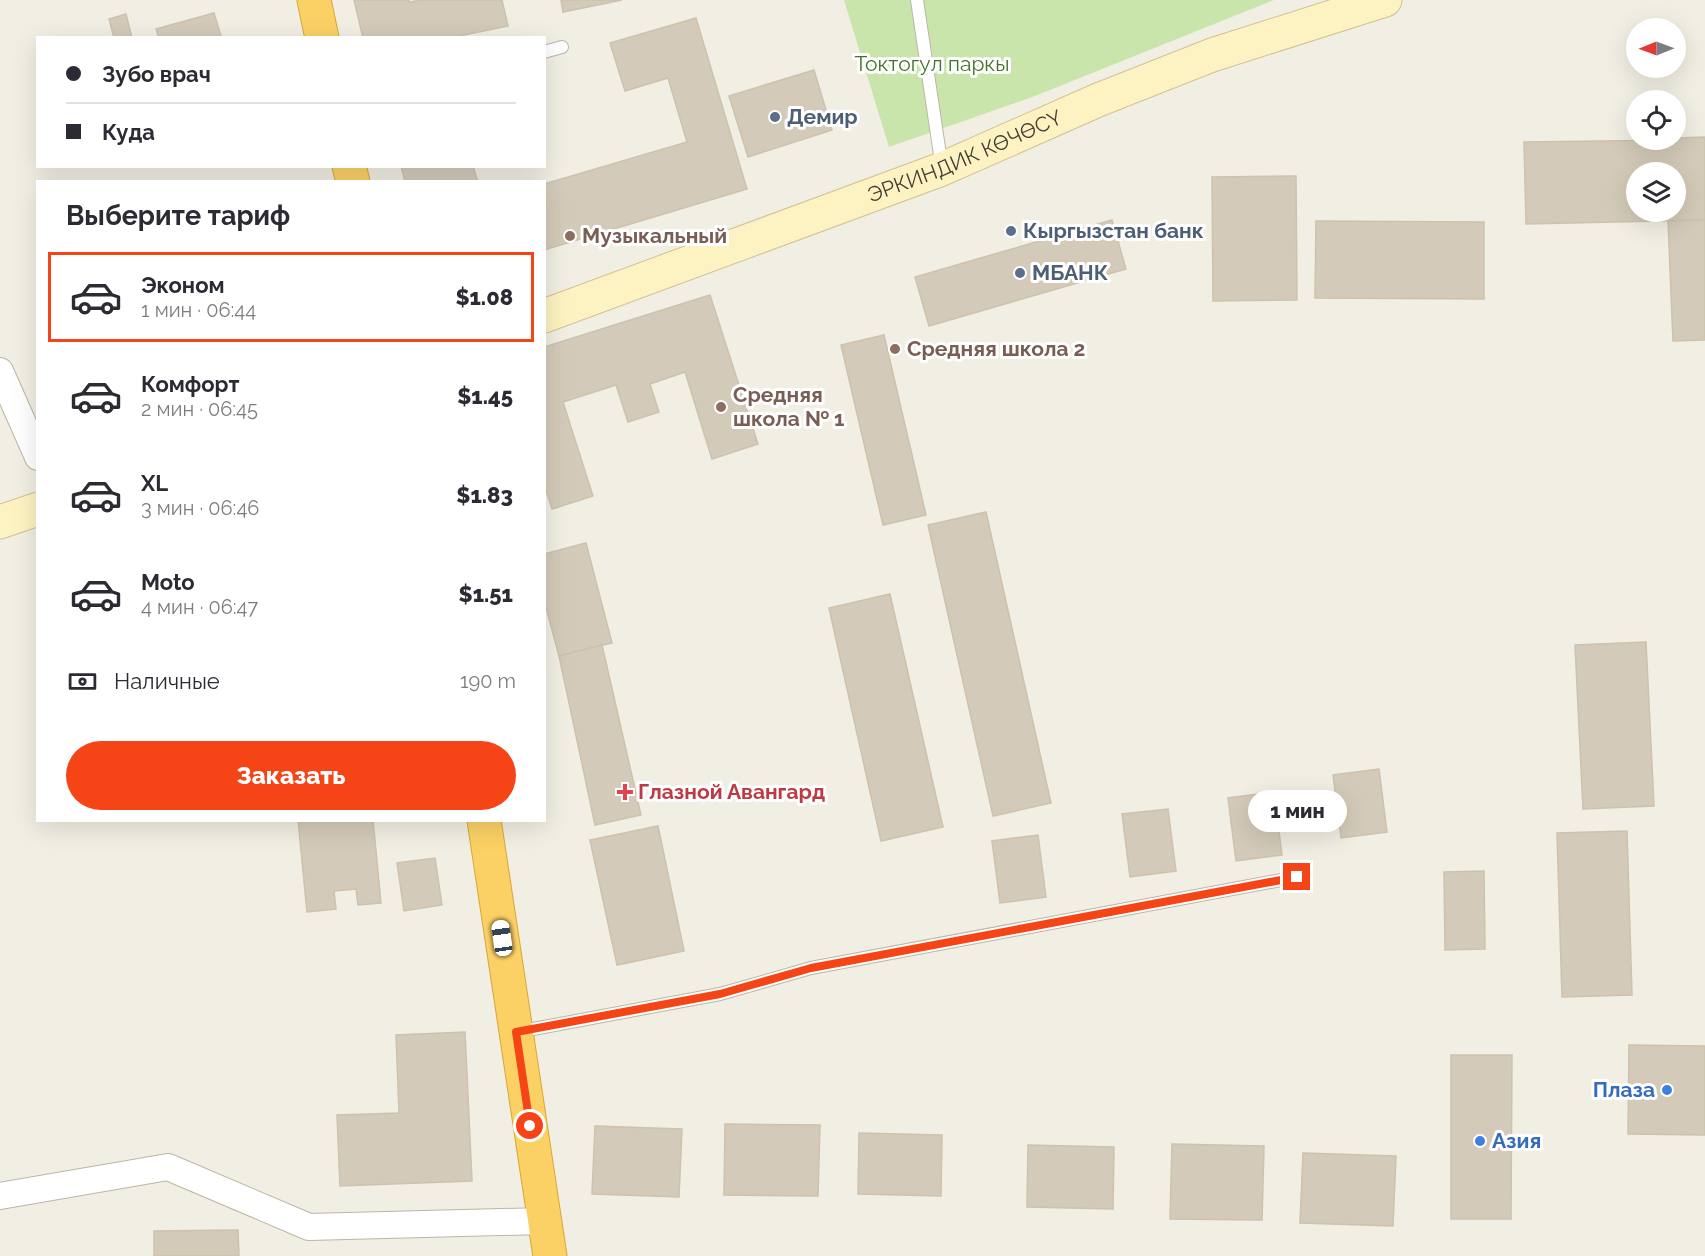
<!DOCTYPE html>
<html lang="ru">
<head>
<meta charset="utf-8">
<style>
  :root { --surface:#fff; --page:#f2f2f3; --text:#2b2b33; --muted:#7c7c81; --line:#e1e1e2; --accent:#f54416 }
  body { margin:0; font-family:Raleway,sans-serif; background:var(--page); color:var(--text); height:100vh; display:flex; flex-direction:column; font-size:22px; white-space:nowrap }
  * { box-sizing:border-box; margin:0 }
  p { font-size:20px; color:var(--muted) }
  .icon { flex:none; width:33px; height:33px; fill:none; stroke:currentColor; stroke-width:2; stroke-linecap:round; stroke-linejoin:round }
  .map { position:relative; flex:1; overflow:hidden }
  .details { position:absolute; left:36px; top:180px; width:510px; height:642px; display:flex; flex-direction:column; background:var(--surface); border-radius:0px; box-shadow:0 6px 24px #0002 }
  .details>* { flex:none }
  .guide { position:absolute; left:36px; top:36px; width:510px; height:132px; border-radius:0px; box-shadow:0 6px 24px #0002; display:grid; align-content:center; height:132px; padding:0 30px; background:var(--surface) }
  .needle { width:39px; rotate:269deg }
  .controls { position:absolute; left:1626px; top:18px; display:grid; gap:12px }
  .controls a { display:grid; place-items:center; width:60px; height:60px; border-radius:50%; background:var(--surface); box-shadow:0 6px 24px #0002; font-size:30px }
  .end { position:absolute; width:27px; height:27px; margin:-14px; border:8px solid #f54416; background:#fff; box-shadow:0 0 0 3px #fff }
  .from { border-radius:50% }
  .bubble { position:absolute; height:42px; border-radius:21px; background:var(--surface); box-shadow:0 6px 24px #0002; font-size:20px; font-weight:800; line-height:42px; text-align:center }
  .car { position:absolute; width:18px; height:36px; margin:-18px -9px; border-radius:8px; box-shadow:0 0 4px 2px #0007; background:linear-gradient(#fff 24%,#345 0 40%,#fff 0 76%,#345 0 86%,#fff 0) }
  .guide b { display:flex; align-items:center; gap:21px; height:57px; font-size:22px }
  .guide b+b { border-top:2px solid var(--line) }
  .guide i { width:15px; height:15px; background:var(--text) }
  ul { padding:0; list-style:none }
  li { display:flex; align-items:center; gap:18px; height:90px; margin:0 12px 9px; padding:0 18px; border:3px solid transparent; border-radius:0px }
  li div { flex:1 }
  li b { display:block; font-size:22px }
  li em { font-style:normal; font-weight:800 }
  li.current { border-color:var(--accent) }
  li>.icon { width:54px; height:54px; stroke-width:1.5 }
  h2 { padding:0 30px; font-size:27px; line-height:72px }
  .pay { display:flex; align-items:center; gap:15px; height:66px; padding:0 30px; font-size:22px }
  .pay p { margin-inline-start:auto }
  .button { display:flex; gap:12px; margin-top:auto; padding:12px 30px }
  .button a { flex:1; height:69px; border-radius:36px; background:var(--accent); color:#fff; font-size:24px; font-weight:800; line-height:69px; text-align:center }
  .map>svg:first-child { display:block }
  .green { fill:#c9e5ac }
  .building { fill:#d3cab9; stroke:#cdc2ad; stroke-width:1.5; fill-rule:evenodd }
  .lines { fill:none; stroke-linecap:round; stroke-linejoin:round }
  .lane-casing { stroke:#bcb6a6; stroke-width:14 }
  .street-casing { stroke:#bcb6a6; stroke-width:28 }
  .secondary-casing { stroke:#d1c394; stroke-width:35 }
  .highway-casing { stroke:#d9a635; stroke-width:35 }
  .lane { stroke:#fff; stroke-width:12 }
  .street { stroke:#fff; stroke-width:26 }
  .secondary { stroke:#fdf2c1; stroke-width:33 }
  .highway { stroke:#fbd165; stroke-width:33 }
  .route { stroke:#f54416; stroke-width:8 }
  .service-dot { fill:#5c6f8a; stroke:#fff; stroke-width:2 }
  .education-dot { fill:#8d6e63; stroke:#fff; stroke-width:2 }
  .health-dot { fill:#e0444e; stroke:#fff; stroke-width:2 }
  .shop-dot { fill:#3f7fe0; stroke:#fff; stroke-width:2 }
  .labels { text-anchor:middle; stroke-width:6; stroke-linejoin:round; paint-order:stroke }
  .park-label { font-size:21px; fill:#417329; stroke:#fff }
  .service-label { font-size:21px; font-weight:bold; fill:#4e5e75; stroke:#fff; text-anchor:start }
  .street-label { font-size:21px; fill:#433e34; stroke:#fff }
  .education-label { font-size:21px; font-weight:bold; fill:#785e54; stroke:#fff; text-anchor:start }
  .health-label { font-size:21px; font-weight:bold; fill:#be3a42; stroke:#fff; text-anchor:start }
  .shop-label { font-size:21px; font-weight:bold; fill:#366cbe; stroke:#fff; text-anchor:end }
</style>
</head>
<body>
<div class="map">
<svg width="1705" height="1256" viewBox="0 0 1705 1256">
  <rect width="100%" height="100%" fill="#f1eee3"/>
  <!-- green -->
  <path class="green" d="M844 0H1274L1035 96 889 147Z"/>
  <!-- building -->
  <g class="building">
    <path d="M354 0H409V2L421 0H502L508 26 450 38H363Z"/>
    <path d="M561 0H622L563 12Z"/>
    <path d="M214 13 221 36 159 38 156 29Z"/>
    <path d="M126 14 132 38H114L109 19Z"/>
    <path d="M696 18 747 189 544 250V184L687 142 668 78 625 91 610 43Z"/>
    <path d="M814 70 832 130 748 157 729 96Z"/>
    <path d="M1705 137V220L1526 224 1524 142 1676 140V138ZM1636 172H1676V212H1636Z"/>
    <path d="M401 166H473L478 182H405Z"/>
    <path d="M1296 176 1297 300 1213 301 1212 177Z"/>
    <path d="M1112 220 1126 269 929 326 915 277Z"/>
    <path d="M1705 220V340L1673 341 1668 221Z"/>
    <path d="M1316 221 1484 222V299L1315 298Z"/>
    <path d="M710 295 758 444 712 459 685 372 650 384 659 412 628 422 616 385 563 402 593 496 552 509 544 484V347Z"/>
    <path d="M884 335 926 515 883 525 841 345Z"/>
    <path d="M986 512 1051 803 993 816 928 525Z"/>
    <path d="M586 543 612 643 559 656 544 600V554Z"/>
    <path d="M890 594 943 827 881 841 829 608Z"/>
    <path d="M1646 642 1654 806 1583 809 1575 645Z"/>
    <path d="M602 645 641 815 595 825 559 656Z"/>
    <path d="M1379 769 1387 832 1341 838 1333 775Z"/>
    <path d="M1274 792 1282 855 1236 861 1228 798Z"/>
    <path d="M1168 809 1176 871 1130 877 1122 814Z"/>
    <path d="M298 820H373L381 903 358 905 356 889 334 891 336 909 307 912Z"/>
    <path d="M658 826 684 951 617 965 590 840Z"/>
    <path d="M1627 831 1632 995 1562 997 1557 833Z"/>
    <path d="M1038 835 1046 897 1000 903 992 841Z"/>
    <path d="M435 858 442 905 404 911 397 863Z"/>
    <path d="M1484 871 1485 949 1445 950 1444 872Z"/>
    <path d="M465 1032 472 1181 340 1186 337 1115 399 1113 396 1035Z"/>
    <path d="M1629 1045 1705 1046V1135L1628 1134Z"/>
    <path d="M1451 1055H1512L1511 1219H1451Z"/>
    <path d="M725 1124 820 1125 818 1196 724 1195Z"/>
    <path d="M595 1126 682 1129 679 1197 592 1194Z"/>
    <path d="M859 1133 942 1135 941 1196 858 1194Z"/>
    <path d="M1172 1144 1264 1146 1262 1220 1170 1219Z"/>
    <path d="M1028 1145 1114 1147 1113 1209 1027 1207Z"/>
    <path d="M1303 1153 1396 1156 1393 1226 1300 1223Z"/>
    <path d="M238 1230 239 1256H154V1231Z"/>
  </g>
  <g class="lines">
    <!-- lane casing -->
    <g class="lane-casing">
      <g id="lane">
        <path d="M917 0 942 168"/>
        <path d="M544 52 562 47"/>
        <path d="M517 1032 720 994 811 968 1297 877"/>
      </g>
    </g>
    <!-- street casing -->
    <g class="street-casing">
      <g id="street">
        <path d="M0 371 38 457"/>
        <path d="M0 1196 168 1167 309 1227 544 1221"/>
      </g>
    </g>
    <!-- secondary casing -->
    <g class="secondary-casing">
      <g id="secondary">
        <path id="s1" d="M544 316 942 169 1098 100 1212 55 1385 0"/>
        <path d="M0 522 38 509"/>
      </g>
    </g>
    <!-- highway casing -->
    <g class="highway-casing">
      <g id="highway">
        <path d="M314 0 322 38"/>
        <path d="M349 166 353 182"/>
        <path d="M484 820 550 1256"/>
      </g>
    </g>
    <!-- lane -->
    <use href="#lane" class="lane"/>
    <!-- street -->
    <use href="#street" class="street"/>
    <!-- secondary -->
    <use href="#secondary" class="secondary"/>
    <!-- highway -->
    <use href="#highway" class="highway"/>
  </g>
  <g class="lines">
    <!-- route -->
    <path class="route" d="M530 1126 516 1032 720 994 811 968 1297 877"/>
  </g>
  <!-- markers -->
  <g class="service-dot">
    <circle cx="775" cy="117" r="6"/>
    <circle cx="1011" cy="231" r="6"/>
    <circle cx="1020" cy="273" r="6"/>
  </g>
  <g class="education-dot">
    <circle cx="570" cy="236" r="6"/>
    <circle cx="895" cy="349" r="6"/>
    <circle cx="721" cy="407" r="6"/>
  </g>
  <path class="health-dot" d="M622 783h6v6h6v6h-6v6h-6v-6h-6v-6h6z"/>
  <g class="shop-dot">
    <circle cx="1667" cy="1090" r="6"/>
    <circle cx="1480" cy="1141" r="6"/>
  </g>
  <g class="labels">
    <!-- park labels -->
    <g class="park-label">
      <text x="932" y="71">Токтогул паркы</text>
    </g>
    <!-- service labels -->
    <g class="service-label">
      <text x="787" y="124">Демир</text>
      <text x="1023" y="238">Кыргызстан банк</text>
      <text x="1032" y="280">МБАНК</text>
    </g>
    <!-- street labels -->
    <g class="street-label">
      <text dy="7" stroke="none"><textPath href="#s1" startOffset="450">ЭРКИНДИК КӨЧӨСҮ</textPath></text>
    </g>
    <!-- education labels -->
    <g class="education-label">
      <text x="582" y="243">Музыкальный</text>
      <text x="907" y="356">Средняя школа 2</text>
      <text x="733" y="402">Средняя<tspan x="733" dy="24">школа № 1</tspan></text>
    </g>
    <!-- health labels -->
    <g class="health-label">
      <text x="638" y="799">Глазной Авангард</text>
    </g>
    <!-- shop labels -->
    <g class="shop-label">
      <text x="1655" y="1097">Плаза</text>
      <text x="1492" y="1148" text-anchor="start">Азия</text>
    </g>
  </g>
</svg>
<div class="controls">
<a><svg class="needle" viewBox="-14 -14 28 28"><path d="M0-13l5 13h-10z" fill="#e53935"/><path d="M0 13l5-13h-10z" fill="#7c7c81"/></svg></a>
<a><svg class="icon" aria-label="locate" viewBox="0 0 24 24"><circle cx="12" cy="12" r="6"/><path d="M12 2v4M12 18v4M2 12h4M18 12h4"/></svg></a>
<a><svg class="icon" aria-label="layers" viewBox="0 0 24 24"><path d="M12 4l9 5-9 5-9-5zM3 14l9 5 9-5"/></svg></a>
</div>
<i class="end from" style="left:530px;top:1126px"></i>
<i class="end" style="left:1297px;top:877px"></i>
<div class="bubble" style="left:1248px;top:790px;width:99px">1 мин</div>
<i class="car" style="left:502px;top:938px;rotate:352deg"></i>
<div class="guide">
<b><i class="from"></i>Зубо врач</b>
<b><i></i>Куда</b>
</div>
<section class="details">
<h2>Выберите тариф</h2>
<ul>
<li class="current"><svg class="icon" aria-label="car" viewBox="0 0 24 24"><path d="M5 17H2v-5l4-1 3-4h7l3 4 3 1v5h-3M9 17h6M6 11h13"/><circle cx="7" cy="17" r="2"/><circle cx="17" cy="17" r="2"/></svg><div><b>Эконом</b><p>1 мин · 06:44</p></div><em>$1.08</em></li>
<li><svg class="icon" aria-label="car" viewBox="0 0 24 24"><path d="M5 17H2v-5l4-1 3-4h7l3 4 3 1v5h-3M9 17h6M6 11h13"/><circle cx="7" cy="17" r="2"/><circle cx="17" cy="17" r="2"/></svg><div><b>Комфорт</b><p>2 мин · 06:45</p></div><em>$1.45</em></li>
<li><svg class="icon" aria-label="car" viewBox="0 0 24 24"><path d="M5 17H2v-5l4-1 3-4h7l3 4 3 1v5h-3M9 17h6M6 11h13"/><circle cx="7" cy="17" r="2"/><circle cx="17" cy="17" r="2"/></svg><div><b>XL</b><p>3 мин · 06:46</p></div><em>$1.83</em></li>
<li><svg class="icon" aria-label="car" viewBox="0 0 24 24"><path d="M5 17H2v-5l4-1 3-4h7l3 4 3 1v5h-3M9 17h6M6 11h13"/><circle cx="7" cy="17" r="2"/><circle cx="17" cy="17" r="2"/></svg><div><b>Moto</b><p>4 мин · 06:47</p></div><em>$1.51</em></li>
</ul>
<div class="pay"><svg class="icon" aria-label="cash" viewBox="0 0 24 24"><path d="M3 7h18v10H3z"/><circle cx="12" cy="12" r="2"/></svg>Наличные<p>190 m</p></div>
<div class="button"><a>Заказать</a></div>
</section>
</div>
</body>
</html>
